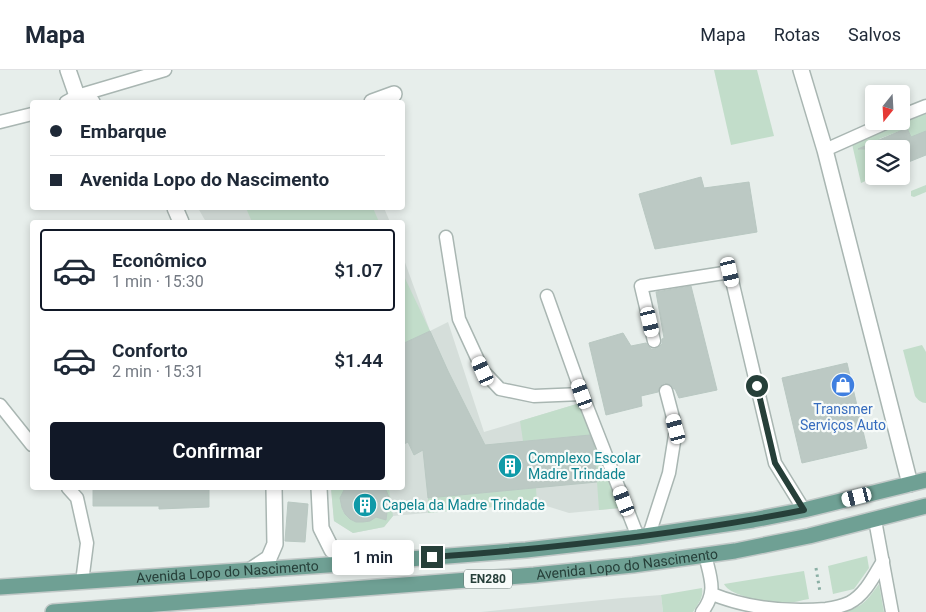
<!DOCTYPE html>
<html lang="pt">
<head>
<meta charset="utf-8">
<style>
  :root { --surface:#fff; --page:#f2f2f3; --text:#1f2937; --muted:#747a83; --line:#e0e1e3; --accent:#111827 }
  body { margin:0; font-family:Roboto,sans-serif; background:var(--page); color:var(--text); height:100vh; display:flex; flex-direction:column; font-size:19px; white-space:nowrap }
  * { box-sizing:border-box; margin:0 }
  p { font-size:16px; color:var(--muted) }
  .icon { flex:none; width:28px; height:28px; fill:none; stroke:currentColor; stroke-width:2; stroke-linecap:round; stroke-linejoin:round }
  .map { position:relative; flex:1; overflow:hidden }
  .panel { position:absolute; left:30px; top:150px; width:375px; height:270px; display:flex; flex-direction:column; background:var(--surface); border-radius:5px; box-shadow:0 2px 8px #0003 }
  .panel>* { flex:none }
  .hud { position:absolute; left:30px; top:30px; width:375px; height:110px; border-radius:5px; box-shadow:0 2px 8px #0003; display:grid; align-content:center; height:110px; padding:0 20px; background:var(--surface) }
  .needle { width:32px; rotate:198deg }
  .controls { position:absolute; left:865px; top:15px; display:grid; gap:10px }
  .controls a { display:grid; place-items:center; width:45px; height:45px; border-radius:5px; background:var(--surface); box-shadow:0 2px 8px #0003; font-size:25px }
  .end { position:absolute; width:22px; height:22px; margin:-11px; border:6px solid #263f39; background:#fff; box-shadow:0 0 0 2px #fff }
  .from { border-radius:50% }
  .bubble { position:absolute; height:35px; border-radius:5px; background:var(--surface); box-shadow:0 2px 8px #0003; font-size:16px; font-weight:600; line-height:35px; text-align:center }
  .car { position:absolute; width:15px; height:30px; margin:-15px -8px; border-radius:6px; box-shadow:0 0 4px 1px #0007; background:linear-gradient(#fff 24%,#345 0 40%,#fff 0 76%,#345 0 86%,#fff 0) }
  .hud b { display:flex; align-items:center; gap:18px; height:48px; font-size:19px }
  .hud b+b { border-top:1px solid var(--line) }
  .hud i { width:12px; height:12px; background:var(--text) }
  ul { padding:9px 0 0; list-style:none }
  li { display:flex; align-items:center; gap:15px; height:82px; margin:0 10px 8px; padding:0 10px; border:2px solid transparent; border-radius:5px }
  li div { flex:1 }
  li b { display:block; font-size:19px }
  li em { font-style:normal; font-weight:600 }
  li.active { border-color:var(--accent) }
  li>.icon { width:45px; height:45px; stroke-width:1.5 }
  .button { display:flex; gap:10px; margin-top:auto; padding:10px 20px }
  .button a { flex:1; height:58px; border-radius:5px; background:var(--accent); color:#fff; font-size:20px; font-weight:600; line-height:58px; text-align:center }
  header { display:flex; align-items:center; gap:30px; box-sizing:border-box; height:70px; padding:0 25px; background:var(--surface); border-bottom:1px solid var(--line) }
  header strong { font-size:24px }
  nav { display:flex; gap:28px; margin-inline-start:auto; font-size:18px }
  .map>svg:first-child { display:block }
  .built { fill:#d5deda }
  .green { fill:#c2ddca }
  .building { fill:#bcc9c4; stroke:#b9c8c2 }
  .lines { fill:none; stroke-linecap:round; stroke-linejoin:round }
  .service-casing { stroke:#a9b6b2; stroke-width:15 }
  .minor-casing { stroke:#a9b6b2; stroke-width:18 }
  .primary-casing { stroke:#c2c9c8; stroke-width:18 }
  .path { stroke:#8aafa4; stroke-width:3; stroke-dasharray:2.5 4; stroke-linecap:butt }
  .service { stroke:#fff; stroke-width:12 }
  .minor { stroke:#fff; stroke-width:15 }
  .primary { stroke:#6fa094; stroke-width:15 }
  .route { stroke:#263f39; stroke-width:6 }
  .labels { text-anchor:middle; stroke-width:4.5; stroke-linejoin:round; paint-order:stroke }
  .shield { fill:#f7fbf9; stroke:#657773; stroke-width:1 }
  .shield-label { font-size:12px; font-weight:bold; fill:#263f39 }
  .shop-label { font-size:14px; fill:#366cbe; stroke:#f7fbf9 }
  .culture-label { font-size:14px; fill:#0d838f; stroke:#f7fbf9; text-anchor:start }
  .street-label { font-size:14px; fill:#263f39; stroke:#f7fbf9 }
</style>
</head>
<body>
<header>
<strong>Mapa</strong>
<nav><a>Mapa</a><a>Rotas</a><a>Salvos</a></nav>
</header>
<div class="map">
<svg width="926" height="542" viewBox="0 0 926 542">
  <rect width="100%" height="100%" fill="#e7eeeb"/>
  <!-- built -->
  <g class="built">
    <path d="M198 138H384L390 152H206Z"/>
    <path d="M403 187 430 261 448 252 484 362 580 333 620 438 569 443 537 433 393 446 384 457 353 463 334 451 331 418H402Z"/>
    <path d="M661 525 663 542H481L622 528Z"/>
  </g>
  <!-- green -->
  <g class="green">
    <path d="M714 0H757L774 66 731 75Z"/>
    <path d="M926 41V61L918 83 907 58 879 69 883 79H874V106H877L861 113 852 74Z"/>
    <path d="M926 115V122L914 127 911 126V121Z"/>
    <path d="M246 138H373L379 152H252Z"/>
    <path d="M402 204H403L430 261 402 274Z"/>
    <path d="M922 275 926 282V333C921 333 918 330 915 326L903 280Z"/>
    <path d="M580 333 620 438 599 440 597 412 592 365 523 371 520 351Z"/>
    <path d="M331 418H346C330 440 354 461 376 447L386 450 389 427 385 418H389L393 446 384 457 353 463 334 451Z"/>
    <path d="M536 418 537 433 428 443V428Z"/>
    <path d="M867 486 869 498 854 519 833 524 828 496Z"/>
    <path d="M804 501 809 529C802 530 793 533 786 533 771 533 730 527 724 514Z"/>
    <path d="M879 514 884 542H845C864 536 867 530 879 514Z"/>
    <path d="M702 518C704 527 698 534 693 542H663L661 525Z"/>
  </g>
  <!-- building -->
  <g class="building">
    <path d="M907 58 911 67 926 61V85L901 95V79H858Z"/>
    <path d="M701 107 704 118 749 112 757 162 655 179 639 124Z"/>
    <path d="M691 216 717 320 679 328 675 319H674L671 315 664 313 660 316 658 322 641 326 642 336 606 345 589 273 623 263 631 276 646 273 648 276 651 279H655L659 277 662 274V269L664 268 656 222Z"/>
    <path d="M430 261 448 301 485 375 590 365 594 376 597 412 428 428 423 380 414 385 408 372 402 375V274Z"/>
    <path d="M847 293 867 378 802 393 782 308Z"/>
    <path d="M93 418H209V437L159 439V436H93Z"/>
    <path d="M345 418H385L389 427 386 450 376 447 370 451 363 452H356L350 449 345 444 342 438 340 428Z"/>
    <path d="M288 432 308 434 305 472 285 471Z"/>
  </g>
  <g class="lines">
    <!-- service casing -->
    <g class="service-casing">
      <g id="service">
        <path d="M66 32 77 26 165 0"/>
        <path d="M901 46 926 36"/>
        <path d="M0 52 32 44"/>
        <path d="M825 80 890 51"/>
        <path d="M446 167 459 249 483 301 500 319 534 326 582 324"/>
        <path d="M547 226 582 324 638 467"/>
        <path d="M654 271 641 216 730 202 775 393 804 440"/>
        <path d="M0 335 32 375"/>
        <path d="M68 418 77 428 87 473 82 512"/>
        <path d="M875 450 892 542"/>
        <path d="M649 465 669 403 676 359 666 321"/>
        <path d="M712 524C747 538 788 542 826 539 833 538 842 536 849 533 865 525 874 506 883 491"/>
        <path d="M702 542C718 522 710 507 705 485"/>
      </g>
    </g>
    <!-- minor casing -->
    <g class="minor-casing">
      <g id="minor">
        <path d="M68 0 77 26 92 32"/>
        <path d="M801 0 825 80 910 414"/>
        <path d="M372 32 394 24"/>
        <path d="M175 138 181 152"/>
        <path d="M319 418 321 458 332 480 357 493"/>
        <path d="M251 500 269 488 275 474 274 418"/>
      </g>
    </g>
    <!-- primary casing -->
    <g class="primary-casing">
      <g id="primary">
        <path id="s1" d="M0 517 357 493 526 480 588 473 638 467 753 450 804 440 926 410"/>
        <path id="s2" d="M53 542 534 505 633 495 735 481 809 466 926 436"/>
      </g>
    </g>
    <!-- path -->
    <path class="path" d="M816 498 820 522"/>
    <!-- service -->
    <use href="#service" class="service"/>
    <!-- minor -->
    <use href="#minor" class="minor"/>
    <!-- primary -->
    <use href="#primary" class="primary"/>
  </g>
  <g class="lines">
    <!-- route -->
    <path class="route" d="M432 487C557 478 681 464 804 440L775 393 757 316"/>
  </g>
  <!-- icons -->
  <defs>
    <g id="shop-disc" transform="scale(1.25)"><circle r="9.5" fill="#3f7fe0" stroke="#f7fbf9"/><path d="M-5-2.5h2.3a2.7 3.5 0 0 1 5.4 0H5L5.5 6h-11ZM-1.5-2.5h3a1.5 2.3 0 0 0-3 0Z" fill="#fff"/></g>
    <g id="building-disc" transform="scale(1.25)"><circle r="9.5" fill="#0f9aa8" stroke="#f7fbf9"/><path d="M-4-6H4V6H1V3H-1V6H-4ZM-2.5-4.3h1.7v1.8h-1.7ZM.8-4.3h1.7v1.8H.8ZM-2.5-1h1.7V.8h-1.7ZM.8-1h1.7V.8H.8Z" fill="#fff"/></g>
  </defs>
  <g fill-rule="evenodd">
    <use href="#shop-disc" x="843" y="315"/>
    <use href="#building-disc" x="510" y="396"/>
    <use href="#building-disc" x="365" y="435"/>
  </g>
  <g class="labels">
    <!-- shield labels -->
    <rect class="shield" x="464" y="499.5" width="48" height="19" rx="4"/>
    <g class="shield-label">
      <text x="488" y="513">EN280</text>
    </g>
    <!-- shop labels -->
    <g class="shop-label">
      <text x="843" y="344">Transmer<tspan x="843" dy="16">Serviços Auto</tspan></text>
    </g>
    <!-- culture labels -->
    <g class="culture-label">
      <text x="528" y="393">Complexo Escolar<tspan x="528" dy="16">Madre Trindade</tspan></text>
      <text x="382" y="440">Capela da Madre Trindade</text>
    </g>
    <!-- street labels -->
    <g class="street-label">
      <text dy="5" stroke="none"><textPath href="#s2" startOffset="576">Avenida Lopo do Nascimento</textPath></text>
      <text dy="5" stroke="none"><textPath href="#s1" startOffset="228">Avenida Lopo do Nascimento</textPath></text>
    </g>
  </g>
</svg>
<div class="controls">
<a><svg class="needle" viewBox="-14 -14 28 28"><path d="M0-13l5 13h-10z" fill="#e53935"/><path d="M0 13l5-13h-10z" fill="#747a83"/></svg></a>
<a><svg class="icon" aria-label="layers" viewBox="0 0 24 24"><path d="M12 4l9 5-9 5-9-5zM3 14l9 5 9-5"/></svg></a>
</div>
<i class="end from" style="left:757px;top:316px"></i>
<i class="end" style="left:432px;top:487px"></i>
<div class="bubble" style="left:332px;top:470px;width:82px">1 min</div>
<i class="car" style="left:730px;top:202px;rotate:167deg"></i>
<i class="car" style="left:650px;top:252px;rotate:167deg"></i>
<i class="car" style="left:483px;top:301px;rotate:336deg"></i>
<i class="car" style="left:582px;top:324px;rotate:340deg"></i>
<i class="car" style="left:676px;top:359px;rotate:345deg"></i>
<i class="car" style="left:857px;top:427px;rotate:256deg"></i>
<i class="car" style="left:624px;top:431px;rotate:339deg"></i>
<div class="hud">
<b><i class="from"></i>Embarque</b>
<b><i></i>Avenida Lopo do Nascimento</b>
</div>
<section class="panel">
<ul>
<li class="active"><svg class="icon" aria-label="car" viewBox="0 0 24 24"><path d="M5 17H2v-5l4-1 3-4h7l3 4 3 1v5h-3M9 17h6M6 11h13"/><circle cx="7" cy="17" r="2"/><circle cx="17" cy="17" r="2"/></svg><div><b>Econômico</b><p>1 min · 15:30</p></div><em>$1.07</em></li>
<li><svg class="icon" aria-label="car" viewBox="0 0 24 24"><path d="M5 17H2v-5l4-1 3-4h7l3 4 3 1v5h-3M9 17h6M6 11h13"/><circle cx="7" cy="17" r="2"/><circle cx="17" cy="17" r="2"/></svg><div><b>Conforto</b><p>2 min · 15:31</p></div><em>$1.44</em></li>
</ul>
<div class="button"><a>Confirmar</a></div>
</section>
</div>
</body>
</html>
